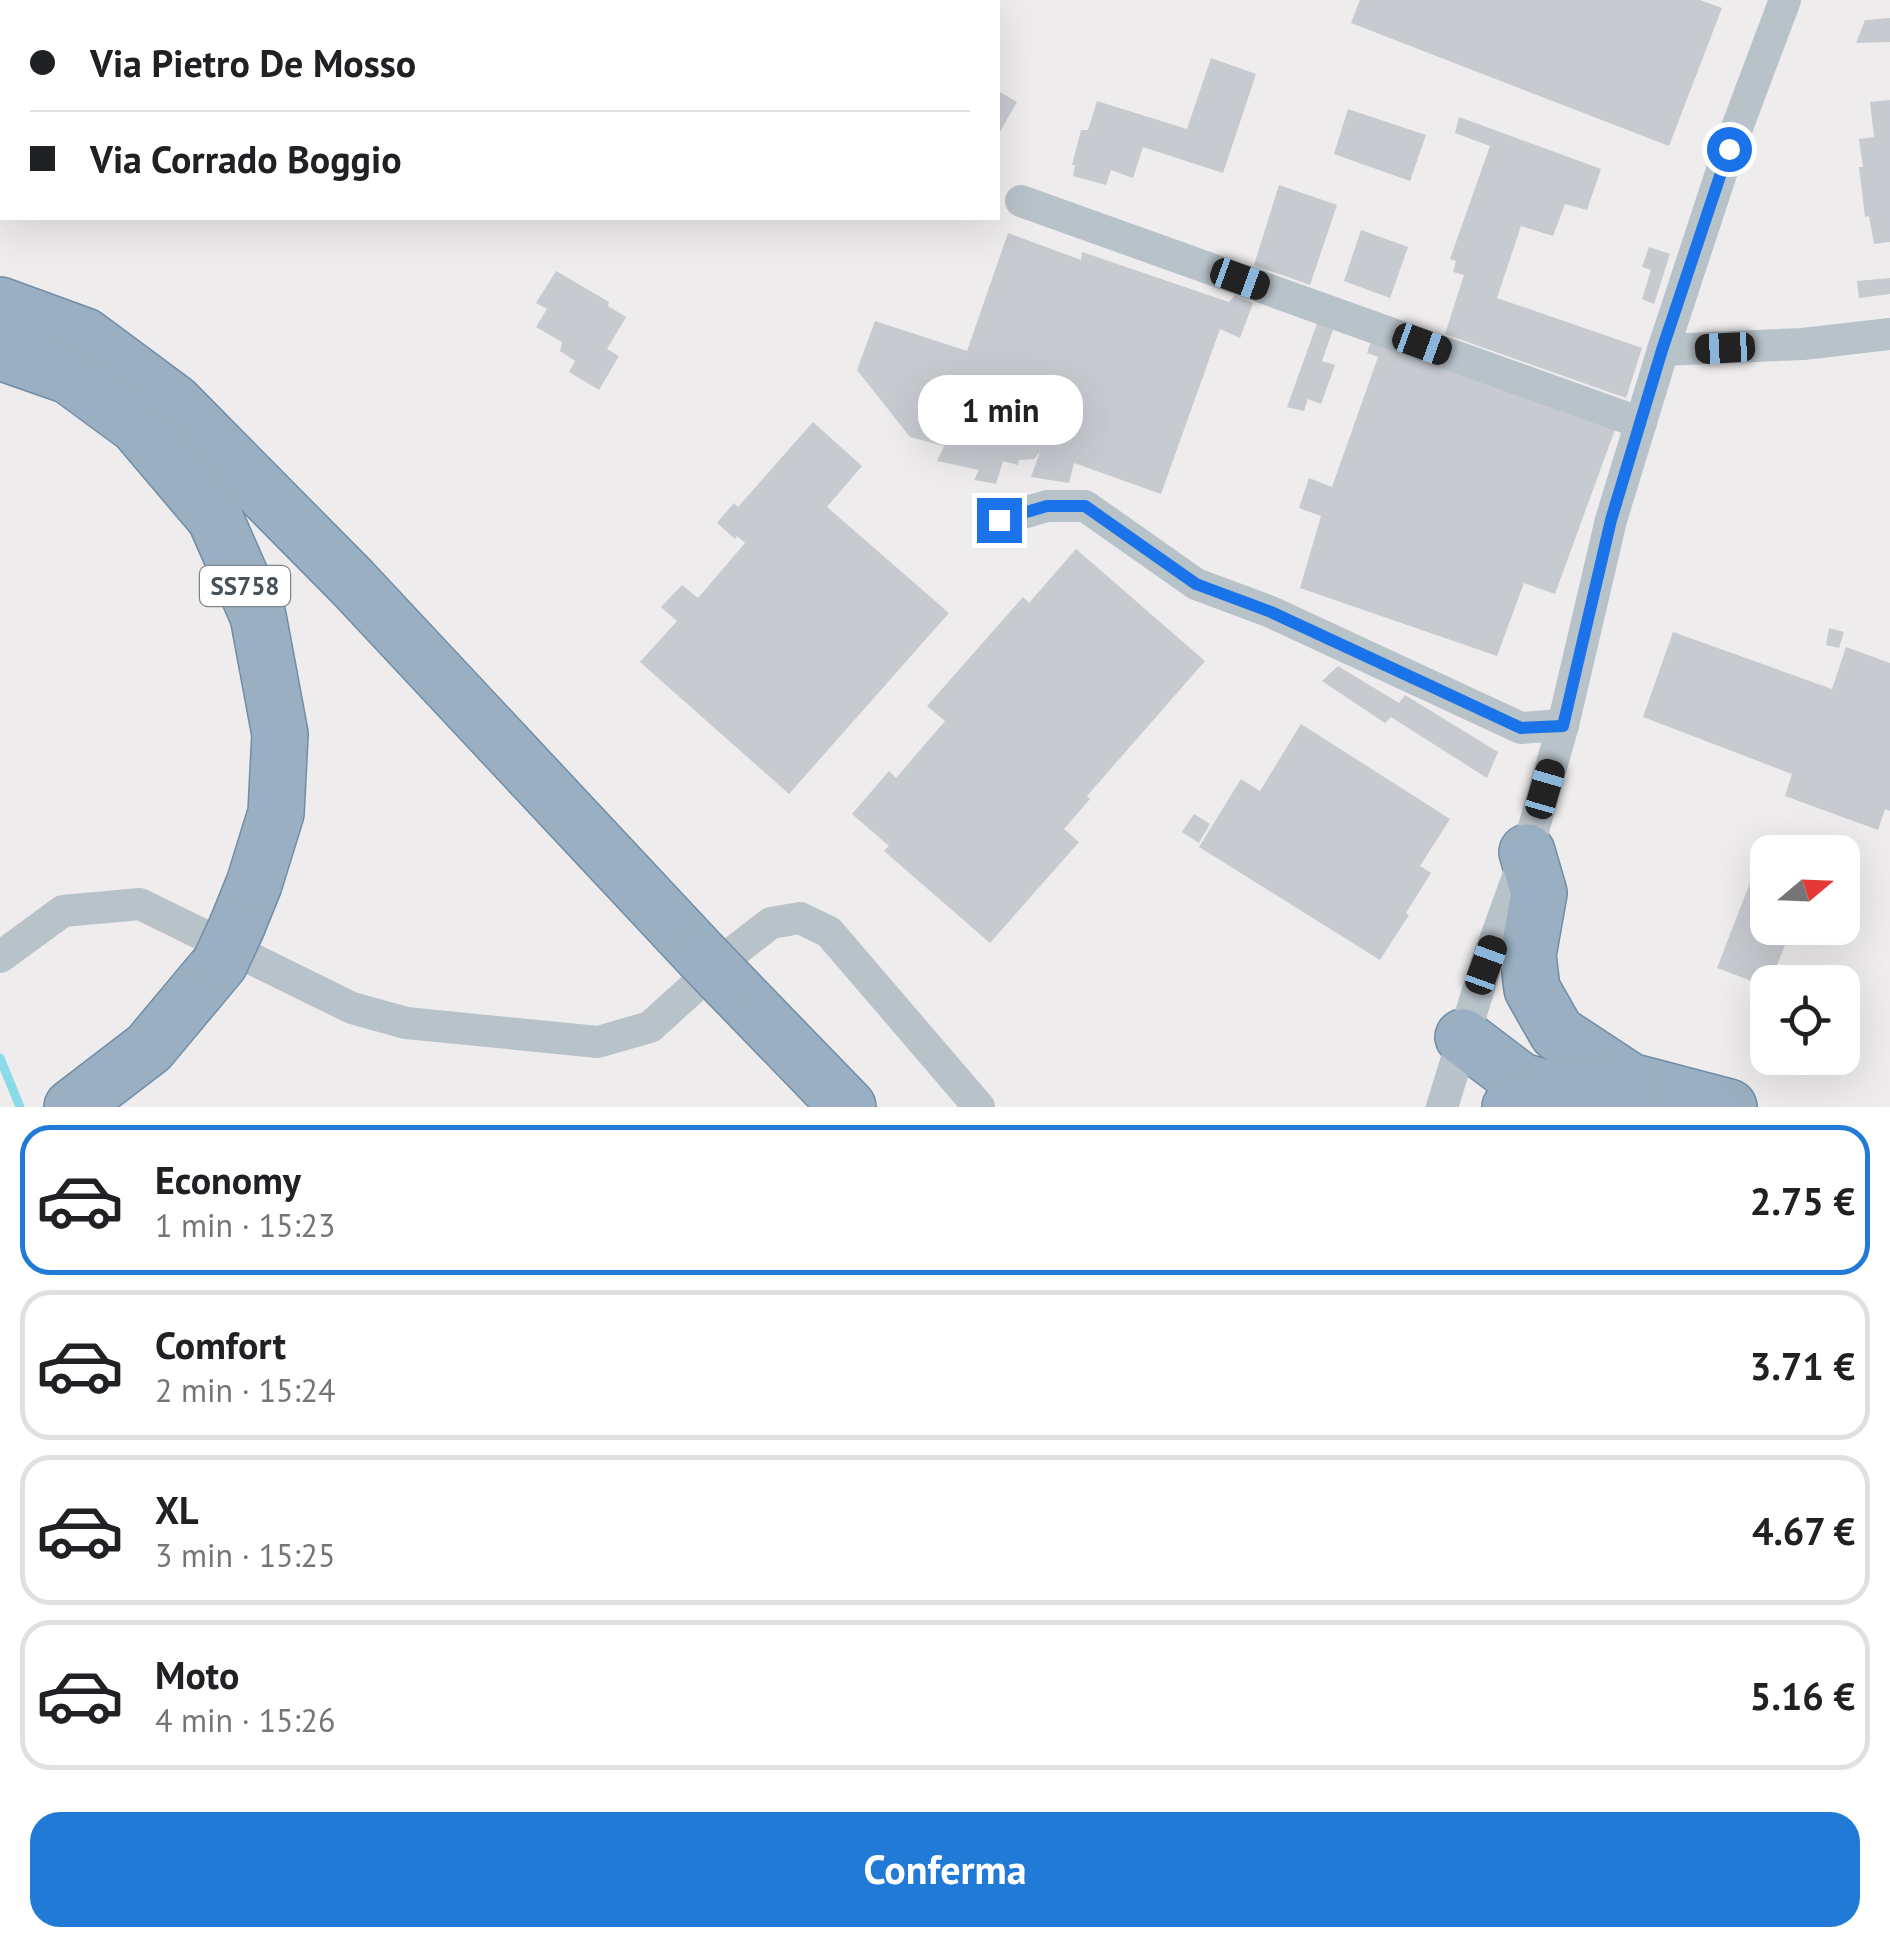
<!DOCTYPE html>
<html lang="it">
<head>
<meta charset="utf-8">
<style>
  :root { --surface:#fff; --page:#f6f6f6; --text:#202124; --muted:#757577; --line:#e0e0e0; --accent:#207ad6 }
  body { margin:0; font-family:"PT Sans",sans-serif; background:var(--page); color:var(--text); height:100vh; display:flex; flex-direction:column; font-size:38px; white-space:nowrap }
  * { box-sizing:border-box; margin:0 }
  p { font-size:32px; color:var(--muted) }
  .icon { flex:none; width:55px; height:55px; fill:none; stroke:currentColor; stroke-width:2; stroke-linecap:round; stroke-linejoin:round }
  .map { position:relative; height:1107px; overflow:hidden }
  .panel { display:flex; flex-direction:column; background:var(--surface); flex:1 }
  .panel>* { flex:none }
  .banner { position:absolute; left:0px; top:0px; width:1000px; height:220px; box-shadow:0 10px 40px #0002; display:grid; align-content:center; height:220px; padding:0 30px; background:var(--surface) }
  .needle { width:65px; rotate:71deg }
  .fabs { position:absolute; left:1750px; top:835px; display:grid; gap:20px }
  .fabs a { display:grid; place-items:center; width:110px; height:110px; border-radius:20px; background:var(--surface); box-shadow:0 10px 40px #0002; font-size:50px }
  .end { position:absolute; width:45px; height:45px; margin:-22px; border:12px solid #1a73e8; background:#fff; box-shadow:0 0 0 5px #fff }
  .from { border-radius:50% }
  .bubble { position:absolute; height:70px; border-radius:30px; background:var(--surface); box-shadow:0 10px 40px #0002; font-size:32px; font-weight:700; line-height:70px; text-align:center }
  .car { position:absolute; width:30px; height:60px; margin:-30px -15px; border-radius:12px; box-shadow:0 0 8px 2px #0007; background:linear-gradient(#222 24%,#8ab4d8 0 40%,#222 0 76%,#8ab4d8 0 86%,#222 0) }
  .banner b { display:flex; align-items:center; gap:35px; height:95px; font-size:38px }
  .banner b+b { border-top:2px solid var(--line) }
  .banner i { width:25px; height:25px; background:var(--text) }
  ul { padding:18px 0 0; list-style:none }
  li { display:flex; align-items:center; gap:30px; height:150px; margin:0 20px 15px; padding:0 10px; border:5px solid var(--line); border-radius:30px }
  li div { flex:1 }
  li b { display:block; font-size:38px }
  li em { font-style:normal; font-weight:700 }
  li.on { border-color:var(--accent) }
  li>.icon { width:90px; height:90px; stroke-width:1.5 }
  .cta { display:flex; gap:20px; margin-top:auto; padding:20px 30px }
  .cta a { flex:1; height:115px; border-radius:30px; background:var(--accent); color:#fff; font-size:40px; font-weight:700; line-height:115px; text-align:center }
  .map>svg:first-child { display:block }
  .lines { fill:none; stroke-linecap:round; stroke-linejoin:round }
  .stream { stroke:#8adae7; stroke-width:9 }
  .building { fill:#c7cacf }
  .trunk-casing { stroke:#718da6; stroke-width:58 }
  .minor { stroke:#b8c2c9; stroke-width:32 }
  .trunk { stroke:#9ab0c2; stroke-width:55 }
  .trunk-bridge-casing { stroke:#718da6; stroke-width:58; stroke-linecap:butt }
  .trunk-bridge { stroke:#9ab0c2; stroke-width:55 }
  .route { stroke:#1a73e8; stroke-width:12 }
  .labels { text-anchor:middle; stroke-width:8; stroke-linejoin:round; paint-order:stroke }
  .shield { fill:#fff; stroke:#7e858b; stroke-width:2.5 }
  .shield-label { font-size:25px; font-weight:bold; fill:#465159 }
</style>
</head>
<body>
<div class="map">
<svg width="1890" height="1107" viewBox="0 0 1890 1107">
  <rect width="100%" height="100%" fill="#efeced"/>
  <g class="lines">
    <!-- stream -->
    <path class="stream" d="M0 1058 20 1107"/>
  </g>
  <!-- building -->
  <g class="building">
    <path d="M1360 0H1700L1722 8 1669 146 1351 23Z"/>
    <path d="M1890 18V42L1856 43 1865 20Z"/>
    <path d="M1211 58 1256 74 1223 173 1143 147 1133 178 1111 170 1106 185 1073 176 1075 165H1072L1081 130H1088L1097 101 1187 129Z"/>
    <path d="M998 91 1017 102 998 135Z"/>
    <path d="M1890 100V242L1874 244 1869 216 1865 217 1859 167H1863L1859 139 1874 137 1870 102Z"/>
    <path d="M1348 109 1426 135 1410 181 1334 154Z"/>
    <path d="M1459 117 1601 169 1587 210 1565 204 1553 236 1521 226 1497 298 1642 348 1626 398 1445 334 1464 275 1453 272 1456 261 1450 259 1490 146 1455 133Z"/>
    <path d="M1279 185 1337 205 1310 285 1254 265Z"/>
    <path d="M1361 230 1408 247 1390 298 1344 281Z"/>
    <path d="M1008 233 1081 260 1082 252 1229 302 1235 295 1253 303 1240 338 1220 329 1161 494 1074 463 1069 483 1031 477 1040 452 1034 459 1019 460 1018 465 1003 461 996 484 974 480 979 470 937 461 944 446 910 437 857 370 875 321 967 351Z"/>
    <path d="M1649 247 1670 254 1654 304 1642 299 1651 270 1642 267Z"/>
    <path d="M556 271 609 302 608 306 626 317 607 349 619 356 599 390 569 372 575 361 560 351 562 342 536 327 547 309 536 303Z"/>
    <path d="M1890 278V294L1859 298 1857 281Z"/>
    <path d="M1318 321 1334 327 1322 361 1335 365 1321 404 1308 399 1304 411 1287 407Z"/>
    <path d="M1372 339 1617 424 1555 594 1524 583 1497 656 1300 588 1321 516 1299 508 1309 478 1332 487 1378 357 1367 353Z"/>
    <path d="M813 422 862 466 827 507 949 613 789 794 640 662 677 621 661 607 682 585 698 598 745 543 737 536 735 539 717 523 734 503 738 507Z"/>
    <path d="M1076 549 1205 661 1087 796 1090 799 1064 829 1079 842 990 943 884 851 889 846 852 814 889 771 896 778 945 721 927 706 1023 597 1029 603Z"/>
    <path d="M1829 628 1844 632 1839 648 1826 645Z"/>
    <path d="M1673 632 1832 689 1846 647 1890 663V811L1885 809 1878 830 1785 796 1792 774 1643 717Z"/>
    <path d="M1338 666 1399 703 1405 695 1498 752 1487 778 1391 717 1385 723 1322 681Z"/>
    <path d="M1301 724 1450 819 1420 866 1431 873 1406 913 1409 915 1380 960 1199 847 1241 779 1260 791Z"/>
    <path d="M1194 814 1210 824 1199 843 1182 832Z"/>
    <path d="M1753 875 1768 880V928H1792L1768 987 1717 968Z"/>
  </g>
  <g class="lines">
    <!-- trunk casing -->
    <g class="trunk-casing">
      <g id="trunk">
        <path d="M0 305 85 336 174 402 352 582 701 955"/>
        <path d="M0 352 69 376 137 426 215 518 258 616 280 734 276 813 254 884 237 926"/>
        <path d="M1527 852 1539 893 1528 955 1532 989 1557 1033 1630 1081 1729 1107"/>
        <path d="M727 982 848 1107"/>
        <path d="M1463 1037 1521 1081 1551 1089"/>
        <path d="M72 1107 149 1048 220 963"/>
        <path d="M1510 1107 1551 1089 1630 1081"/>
      </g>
    </g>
    <!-- minor -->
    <g class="minor">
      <path d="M1021 201 1641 423"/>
      <path d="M1663 350 1803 344 1890 334"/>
      <path d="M999 520 1047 506H1085L1196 584 1271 612 1521 728 1563 725"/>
      <path d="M0 957 63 911 140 904 352 1008 406 1023 598 1042 650 1027 732 953 771 923 800 918 829 932 979 1107"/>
      <path d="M1442 1107 1486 965 1527 852 1563 725 1611 520 1663 350 1729 149 1785 0"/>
    </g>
    <!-- trunk -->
    <use href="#trunk" class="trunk"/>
    <!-- trunk-bridge casing -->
    <g class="trunk-bridge-casing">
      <g id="trunk-bridge">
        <path d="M701 955 727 982"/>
        <path d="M220 963 237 926"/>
      </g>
    </g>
    <!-- trunk-bridge -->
    <use href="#trunk-bridge" class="trunk-bridge"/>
  </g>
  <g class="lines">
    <!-- route -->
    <path class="route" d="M999 520 1047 506H1085L1196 584 1271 612 1521 728 1563 726 1611 520 1662 350 1729 149"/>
  </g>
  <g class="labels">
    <!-- shield labels -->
    <rect class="shield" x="200" y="566" width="90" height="40" rx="8"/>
    <g class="shield-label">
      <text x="245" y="595">SS758</text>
    </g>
  </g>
</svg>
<div class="fabs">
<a><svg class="needle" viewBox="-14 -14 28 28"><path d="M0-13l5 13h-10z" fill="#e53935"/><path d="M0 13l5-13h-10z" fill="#757577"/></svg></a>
<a><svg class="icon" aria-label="locate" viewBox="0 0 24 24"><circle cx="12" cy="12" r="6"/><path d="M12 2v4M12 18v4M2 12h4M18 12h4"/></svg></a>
</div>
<i class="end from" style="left:1729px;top:149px"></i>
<i class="end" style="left:999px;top:520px"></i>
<div class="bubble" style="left:918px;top:375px;width:165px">1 min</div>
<i class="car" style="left:1240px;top:279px;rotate:110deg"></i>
<i class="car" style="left:1422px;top:344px;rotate:110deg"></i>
<i class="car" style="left:1725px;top:348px;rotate:267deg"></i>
<i class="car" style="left:1545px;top:789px;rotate:16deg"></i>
<i class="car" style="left:1486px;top:965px;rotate:20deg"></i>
<div class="banner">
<b><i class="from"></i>Via Pietro De Mosso</b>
<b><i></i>Via Corrado Boggio</b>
</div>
</div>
<section class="panel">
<ul>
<li class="on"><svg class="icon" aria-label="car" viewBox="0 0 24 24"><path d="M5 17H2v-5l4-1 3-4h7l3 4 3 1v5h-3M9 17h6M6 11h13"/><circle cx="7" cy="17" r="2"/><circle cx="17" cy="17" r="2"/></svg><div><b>Economy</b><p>1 min · 15:23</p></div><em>2.75 €</em></li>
<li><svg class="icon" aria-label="car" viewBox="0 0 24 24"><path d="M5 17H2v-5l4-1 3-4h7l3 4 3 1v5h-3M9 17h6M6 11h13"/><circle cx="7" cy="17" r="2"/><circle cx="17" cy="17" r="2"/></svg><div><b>Comfort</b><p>2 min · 15:24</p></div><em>3.71 €</em></li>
<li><svg class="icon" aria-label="car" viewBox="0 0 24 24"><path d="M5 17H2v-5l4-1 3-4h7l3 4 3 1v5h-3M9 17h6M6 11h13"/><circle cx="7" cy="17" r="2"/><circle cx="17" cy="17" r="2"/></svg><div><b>XL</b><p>3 min · 15:25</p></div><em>4.67 €</em></li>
<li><svg class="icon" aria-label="car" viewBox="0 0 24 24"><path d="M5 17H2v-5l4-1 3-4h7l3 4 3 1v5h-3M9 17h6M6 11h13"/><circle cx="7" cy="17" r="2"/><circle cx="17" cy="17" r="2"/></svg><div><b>Moto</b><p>4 min · 15:26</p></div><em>5.16 €</em></li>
</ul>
<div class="cta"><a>Conferma</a></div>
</section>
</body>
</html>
